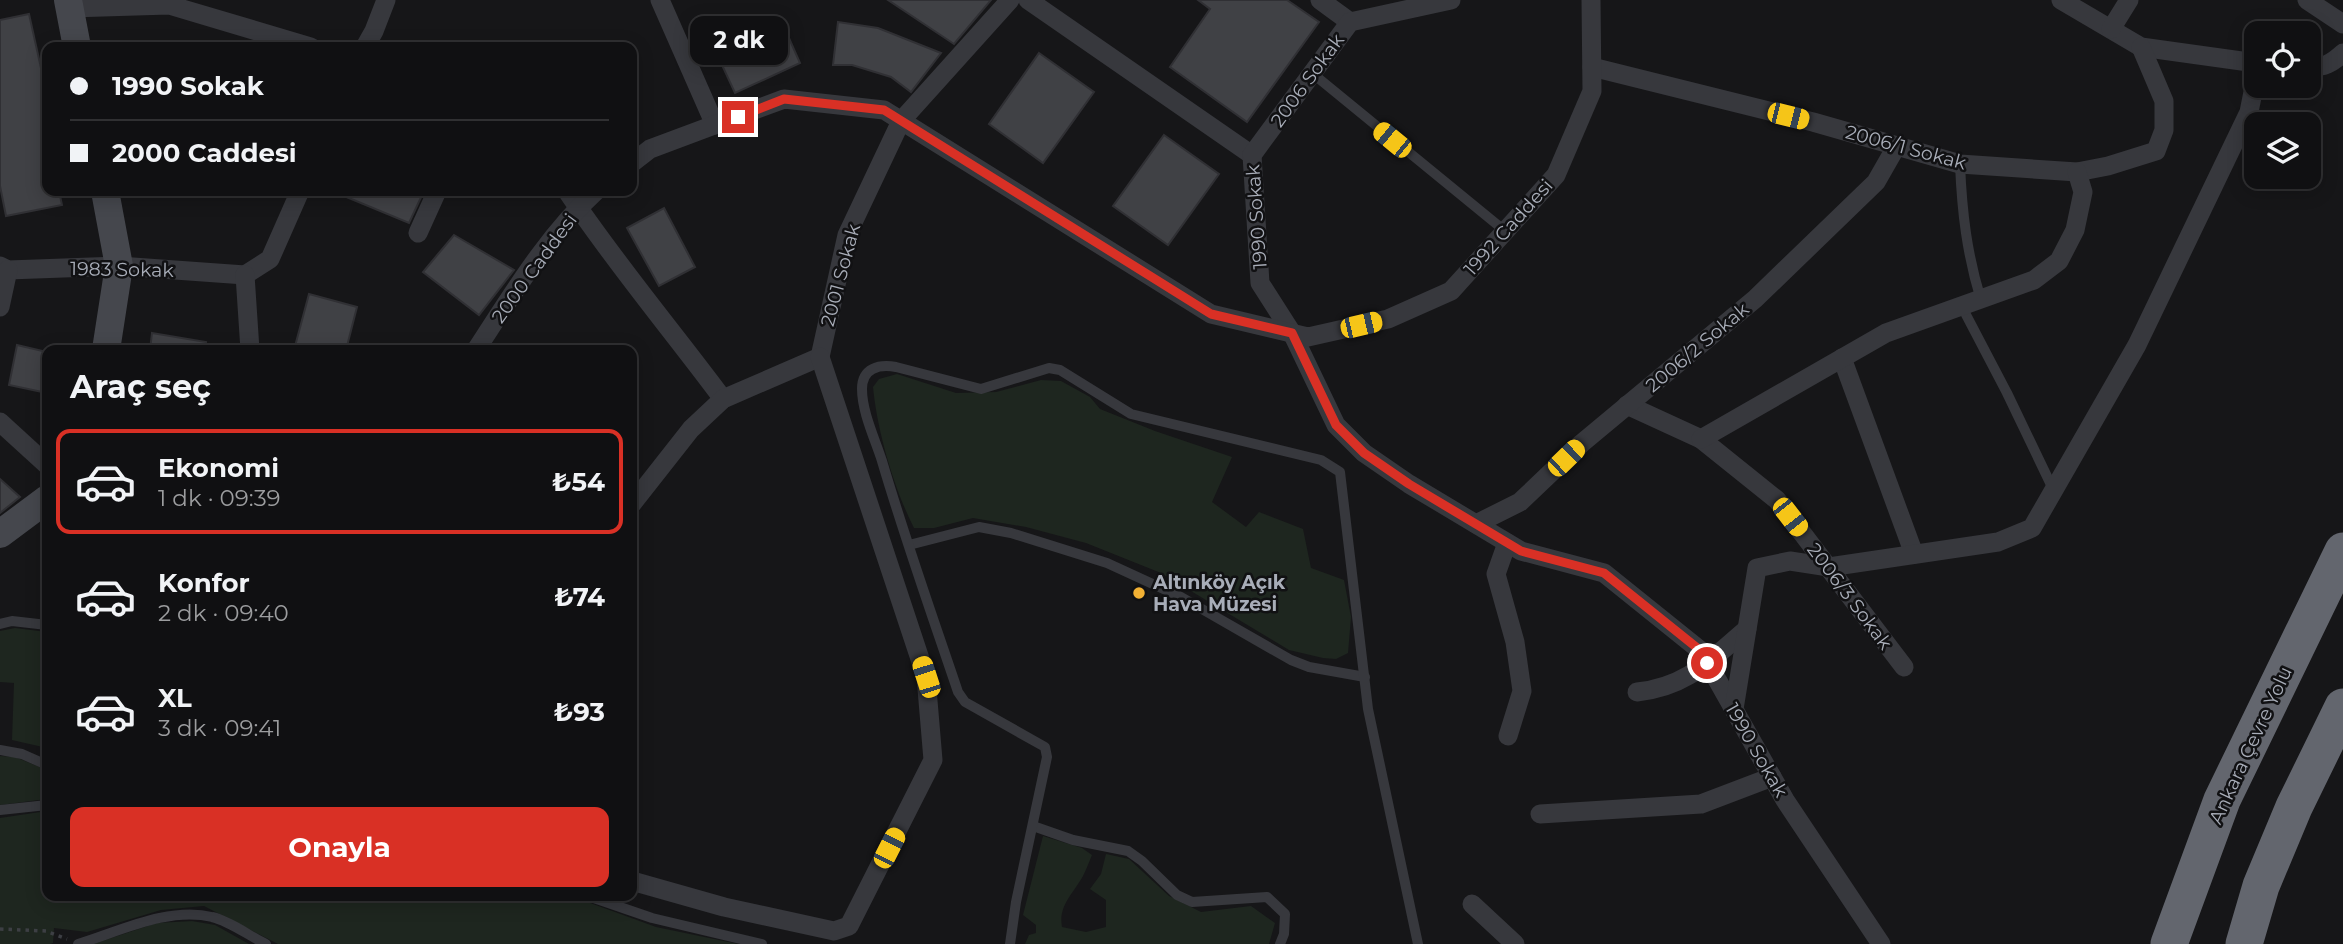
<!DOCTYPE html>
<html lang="tr">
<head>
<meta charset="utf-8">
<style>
  :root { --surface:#101012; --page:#1e1e20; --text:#f1f3f6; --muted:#9c9d9f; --line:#303032; --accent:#d93025 }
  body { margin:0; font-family:Montserrat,sans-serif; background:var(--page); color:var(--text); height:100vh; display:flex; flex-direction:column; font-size:26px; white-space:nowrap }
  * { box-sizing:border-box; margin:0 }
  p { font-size:23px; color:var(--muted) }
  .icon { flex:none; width:38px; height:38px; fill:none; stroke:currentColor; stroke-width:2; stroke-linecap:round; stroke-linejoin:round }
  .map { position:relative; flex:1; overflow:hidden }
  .details { position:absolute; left:42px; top:345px; width:595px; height:556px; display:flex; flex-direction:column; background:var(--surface); border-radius:14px; box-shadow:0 4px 18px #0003,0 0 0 2px var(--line) }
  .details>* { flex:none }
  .hud { position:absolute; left:42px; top:42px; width:595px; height:154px; border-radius:14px; box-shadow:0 4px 18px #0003,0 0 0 2px var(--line); display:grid; align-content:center; height:154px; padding:0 28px; background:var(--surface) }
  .buttons { position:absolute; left:2244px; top:21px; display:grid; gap:14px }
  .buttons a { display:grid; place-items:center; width:77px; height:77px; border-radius:14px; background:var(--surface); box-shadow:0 4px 18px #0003,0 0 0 2px var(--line); font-size:35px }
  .end { position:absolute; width:32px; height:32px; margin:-16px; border:9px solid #d93025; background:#fff; box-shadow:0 0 0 4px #fff }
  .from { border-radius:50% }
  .bubble { position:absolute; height:49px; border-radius:14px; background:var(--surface); box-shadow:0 4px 18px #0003,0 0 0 2px var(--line); font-size:23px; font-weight:700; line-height:49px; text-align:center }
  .car { position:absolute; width:21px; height:42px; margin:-21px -10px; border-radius:9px; box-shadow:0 0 5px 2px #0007; background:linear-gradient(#f5c518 24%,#345 0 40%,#f5c518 0 76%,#345 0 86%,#f5c518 0) }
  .hud b { display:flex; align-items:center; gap:24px; height:66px; font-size:26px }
  .hud b+b { border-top:2px solid var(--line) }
  .hud i { width:18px; height:18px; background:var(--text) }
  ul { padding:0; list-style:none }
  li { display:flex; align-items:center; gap:21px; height:105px; margin:0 14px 10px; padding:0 14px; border:4px solid transparent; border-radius:14px }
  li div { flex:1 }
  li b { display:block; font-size:26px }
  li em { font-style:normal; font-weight:700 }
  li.on { border-color:var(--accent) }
  li>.icon { width:63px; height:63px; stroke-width:1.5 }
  h2 { padding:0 28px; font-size:32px; line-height:84px }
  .button { display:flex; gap:14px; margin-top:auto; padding:14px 28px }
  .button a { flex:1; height:80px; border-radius:14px; background:var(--accent); color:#fff; font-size:28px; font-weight:700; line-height:80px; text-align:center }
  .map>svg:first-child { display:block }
  .green { fill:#1e261f }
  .building { fill:#404145; stroke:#303034; stroke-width:2 }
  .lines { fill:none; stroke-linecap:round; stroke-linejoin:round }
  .path { stroke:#3d3f44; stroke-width:3.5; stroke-dasharray:3.5 5; stroke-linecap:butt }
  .lane { stroke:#37383d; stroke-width:10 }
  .street { stroke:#37383d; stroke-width:19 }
  .secondary { stroke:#45474d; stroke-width:28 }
  .highway { stroke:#63666e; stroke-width:37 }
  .route { stroke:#d93025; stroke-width:9 }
  .poi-dot { fill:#f2b134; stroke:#111113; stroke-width:2.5 }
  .labels { text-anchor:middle; stroke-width:5; stroke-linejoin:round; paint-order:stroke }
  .street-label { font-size:19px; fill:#a8adb8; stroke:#111113 }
  .poi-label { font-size:19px; font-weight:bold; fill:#a8adb8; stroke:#111113; text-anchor:start }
</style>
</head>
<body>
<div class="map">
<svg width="2343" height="944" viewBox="0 0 2343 944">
  <rect width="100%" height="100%" fill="#161618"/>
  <!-- green -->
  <g class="green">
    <path d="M897 374 956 393 996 392 1041 380 1061 381 1090 397 1100 409 1155 431 1232 457 1212 502 1246 527 1259 512 1303 529 1311 568 1344 580 1351 617 1348 653 1336 659 1323 658 1289 650 1161 573 1086 543 1026 527 973 518 934 528H914C894 489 877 430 873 387L879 379Z"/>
    <path d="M15 628 47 632V748L12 740 14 683 0 682V631Z"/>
    <path d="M0 756 15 757 47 770V799L0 805Z"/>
    <path d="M47 811V896H571L656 927 738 944H278L204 906 161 910 87 932 54 928 53 943 50 944H0V818Z"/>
    <path d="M1043 836 1082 848 1092 855C1089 862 1086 870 1083 876 1073 894 1058 906 1062 927L1086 932 1106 927V900L1090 889 1101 874 1106 854 1129 859 1169 896 1201 912 1251 906 1275 923 1269 944H1025L1029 935 1036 933V925L1023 915Z"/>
    <path d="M192 921 215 925 249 944H93L157 923Z"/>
  </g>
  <!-- building -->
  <g class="building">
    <path d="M888 0H991L954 44Z"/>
    <path d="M1198 0H1287L1319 22 1247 122 1170 67 1210 9Z"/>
    <path d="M29 14 47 95V191H59L62 205 6 216 0 186V20Z"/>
    <path d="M781 20 800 63 735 93 715 50Z"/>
    <path d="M838 22 878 28 941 53 911 92 891 77 852 65H833Z"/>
    <path d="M1039 53 1094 92 1043 163 989 124Z"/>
    <path d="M1164 135 1219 174 1168 245 1113 206Z"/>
    <path d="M332 191H424L409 223Z"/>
    <path d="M664 208 695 267 659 286 627 228Z"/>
    <path d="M454 235 514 270 479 315 423 272Z"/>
    <path d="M309 294 357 307 346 350H294Z"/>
    <path d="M152 333 206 342 205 350H150Z"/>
    <path d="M17 345 47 352V393L9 385Z"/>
    <path d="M0 479 20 497 0 513Z"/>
  </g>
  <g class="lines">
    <!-- path -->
    <path class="path" d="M0 929 46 931 67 939"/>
    <!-- lane -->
    <g class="lane">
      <path d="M1312 73 1505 231"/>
      <path d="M1960 164C1962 213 1967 254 1981 300"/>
      <path d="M1962 307 2007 393 2054 491"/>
      <path d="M909 545 979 527 1011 533 1107 563 1181 597 1291 660 1309 667 1365 677"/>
      <path d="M0 624 12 621 47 625"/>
      <path d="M0 750 22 754 47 765"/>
      <path d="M0 810 47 805"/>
      <path d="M1033 826 1073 840 1128 851 1142 861 1177 895 1192 902 1267 897 1285 914 1284 934 1280 944"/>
      <path d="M588 896 652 918 762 944"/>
      <path d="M78 944C118 932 169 906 212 917 230 921 249 936 266 944"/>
      <path d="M1010 944 1016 902 1047 757 1045 747 965 702 958 692C932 615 905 539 882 461 875 439 862 412 862 389 862 368 879 364 896 367L981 389 1049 368 1060 370 1131 414 1321 460 1340 472 1368 709 1418 944"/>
    </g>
    <!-- street -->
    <g class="street">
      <path d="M660 0 715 125"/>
      <path d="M1028 0 1252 155"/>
      <path d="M1320 0 1350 22"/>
      <path d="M2061 0 2141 47 2256 63"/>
      <path d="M2307 0 2343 24"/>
      <path d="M70 8 169 5 311 47"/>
      <path d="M2111 29 2129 0"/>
      <path d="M365 47 374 31 386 0"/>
      <path d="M1592 67 1813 122 1960 164 2077 172 2108 166 2156 151 2164 130V101L2141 47"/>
      <path d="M2308 67C2324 68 2332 63 2343 53"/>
      <path d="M1252 155 1260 283 1292 333 1336 425 1364 453 1409 484 1521 551 1604 573 1701 651 1785 800 1881 944"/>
      <path d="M1252 155 1350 22 1451 0"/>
      <path d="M632 163 650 149 784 99 884 110 1211 314 1308 337 1388 319 1451 291 1556 175 1592 91 1591 0"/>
      <path d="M567 191C615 263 671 329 723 399"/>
      <path d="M418 233 437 191"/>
      <path d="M0 266 8 270 119 266 245 275"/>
      <path d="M245 275 270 259 300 191"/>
      <path d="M245 275 250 350"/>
      <path d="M0 307 8 270"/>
      <path d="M476 350C512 295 547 236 596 191"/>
      <path d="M1842 358 1914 554"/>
      <path d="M1627 405 1701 439 1777 500 1904 667"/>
      <path d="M0 422 47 465"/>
      <path d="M1701 439 1886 333 2034 280 2059 261 2075 230 2083 192 2077 172"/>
      <path d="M632 504 691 429 723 399 820 357 847 235 901 121 1010 0"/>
      <path d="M1476 524 1520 502 1582 443 1755 299 1876 182 1896 147"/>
      <path d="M1507 543 1496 574 1515 642 1522 691 1508 736"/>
      <path d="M1637 692C1687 687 1710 660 1747 629"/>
      <path d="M1734 709 1757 568 1790 561 1829 567 1998 542 2032 528 2137 345 2249 112 2256 77"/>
      <path d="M1540 814 1701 804 1772 777"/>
      <path d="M632 881 724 907 834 931 849 926 933 760 926 677 820 357"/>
      <path d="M1472 904 1515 944"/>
    </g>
    <!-- secondary -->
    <g class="secondary">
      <path d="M68 0 77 47"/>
      <path d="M105 191 119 266 106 350"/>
      <path d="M0 534 47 499"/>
    </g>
    <!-- highway -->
    <g class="highway">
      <path d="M2169 944 2222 800 2343 551"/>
      <path d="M2244 944 2261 886 2294 807 2343 707"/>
    </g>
  </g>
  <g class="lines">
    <!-- route -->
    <path class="route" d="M738 117 784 99 884 110 1211 314 1292 333 1336 425 1364 453 1409 484 1521 551 1604 573 1701 651 1707 663"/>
  </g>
  <!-- markers -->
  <circle class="poi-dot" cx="1139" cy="593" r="7"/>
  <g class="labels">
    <!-- street labels -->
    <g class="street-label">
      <text transform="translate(1307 80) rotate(-54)" y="7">2006 Sokak</text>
      <text transform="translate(1906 147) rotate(15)" y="7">2006/1 Sokak</text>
      <text transform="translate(1256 217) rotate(-94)" y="7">1990 Sokak</text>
      <text transform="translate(1508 227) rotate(-48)" y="7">1992 Caddesi</text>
      <text transform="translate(534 268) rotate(-54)" y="7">2000 Caddesi</text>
      <text transform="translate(122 269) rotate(1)" y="7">1983 Sokak</text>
      <text transform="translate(840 275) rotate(-75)" y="7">2001 Sokak</text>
      <text transform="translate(1697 347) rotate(-40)" y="7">2006/2 Sokak</text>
      <text transform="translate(1850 596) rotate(53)" y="7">2006/3 Sokak</text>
      <text transform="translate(2250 745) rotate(-65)" y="7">Ankara Çevre Yolu</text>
      <text transform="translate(1757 750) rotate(60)" y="7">1990 Sokak</text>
    </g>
    <!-- poi labels -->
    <g class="poi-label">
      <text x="1153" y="589">Altınköy Açık<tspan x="1153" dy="22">Hava Müzesi</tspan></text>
    </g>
  </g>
</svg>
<div class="buttons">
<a><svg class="icon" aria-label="locate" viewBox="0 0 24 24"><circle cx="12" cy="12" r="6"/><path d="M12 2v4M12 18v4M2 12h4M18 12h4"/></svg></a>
<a><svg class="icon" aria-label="layers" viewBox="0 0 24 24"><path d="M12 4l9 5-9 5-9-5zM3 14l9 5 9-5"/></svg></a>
</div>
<i class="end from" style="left:1707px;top:663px"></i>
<i class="end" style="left:738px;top:117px"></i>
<div class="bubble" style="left:690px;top:16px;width:98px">2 dk</div>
<i class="car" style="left:1788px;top:116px;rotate:104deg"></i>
<i class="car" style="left:1392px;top:140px;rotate:309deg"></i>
<i class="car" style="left:1361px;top:325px;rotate:77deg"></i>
<i class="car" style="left:1566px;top:458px;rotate:46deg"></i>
<i class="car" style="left:1790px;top:517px;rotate:142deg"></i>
<i class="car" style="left:926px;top:677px;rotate:342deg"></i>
<i class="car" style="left:889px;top:848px;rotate:27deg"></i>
<div class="hud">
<b><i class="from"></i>1990 Sokak</b>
<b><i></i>2000 Caddesi</b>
</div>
<section class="details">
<h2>Araç seç</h2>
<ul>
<li class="on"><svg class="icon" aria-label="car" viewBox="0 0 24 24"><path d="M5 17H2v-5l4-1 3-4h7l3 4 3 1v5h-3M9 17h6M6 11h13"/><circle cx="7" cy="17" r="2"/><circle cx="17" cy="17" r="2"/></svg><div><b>Ekonomi</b><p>1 dk · 09:39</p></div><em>₺54</em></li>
<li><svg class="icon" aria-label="car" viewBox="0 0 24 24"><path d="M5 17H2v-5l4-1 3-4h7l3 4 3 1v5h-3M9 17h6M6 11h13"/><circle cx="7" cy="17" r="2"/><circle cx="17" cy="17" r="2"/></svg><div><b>Konfor</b><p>2 dk · 09:40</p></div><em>₺74</em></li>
<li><svg class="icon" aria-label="car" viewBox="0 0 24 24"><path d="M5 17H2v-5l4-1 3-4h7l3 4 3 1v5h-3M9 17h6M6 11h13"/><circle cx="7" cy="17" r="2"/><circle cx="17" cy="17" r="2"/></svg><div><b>XL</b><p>3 dk · 09:41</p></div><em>₺93</em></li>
</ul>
<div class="button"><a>Onayla</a></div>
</section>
</div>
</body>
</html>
